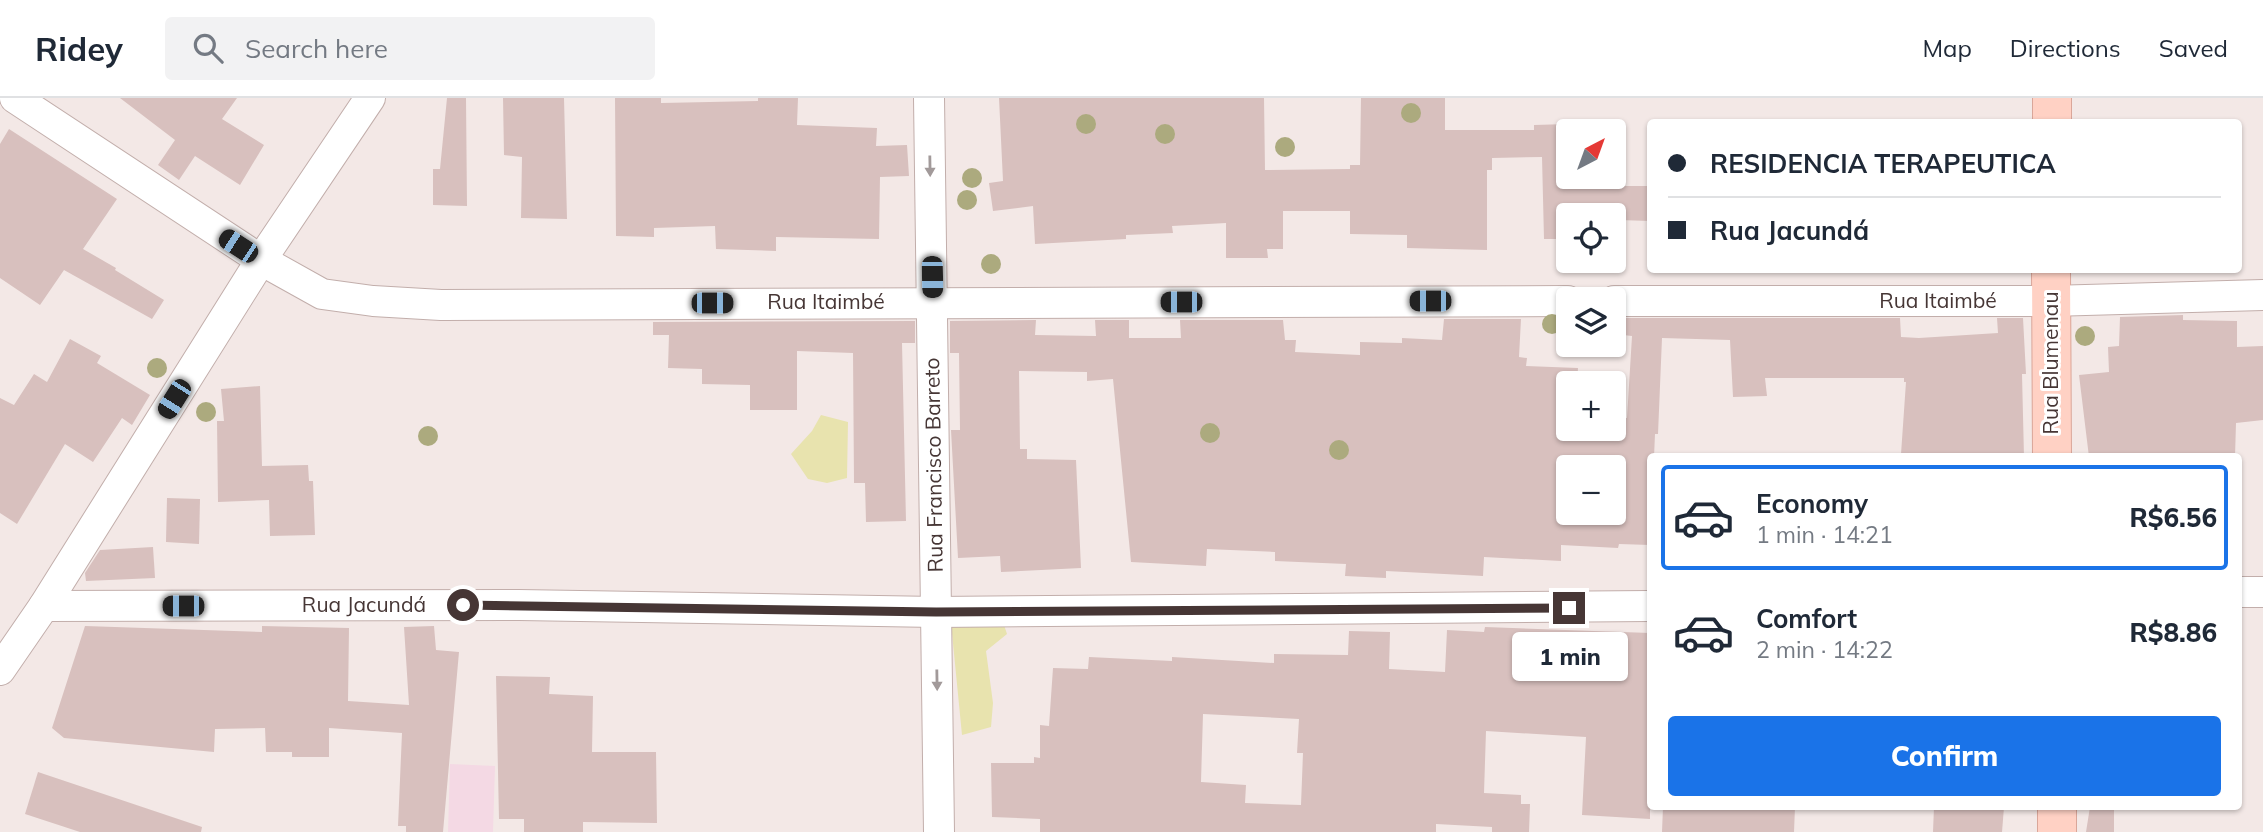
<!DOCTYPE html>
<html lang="en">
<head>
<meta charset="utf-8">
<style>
  :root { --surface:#fff; --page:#f2f2f3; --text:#1f2937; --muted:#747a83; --line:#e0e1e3; --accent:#1a73e8 }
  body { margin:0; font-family:Mulish,sans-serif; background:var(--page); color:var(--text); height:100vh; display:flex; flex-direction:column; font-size:26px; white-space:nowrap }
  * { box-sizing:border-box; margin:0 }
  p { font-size:23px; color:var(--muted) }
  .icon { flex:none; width:38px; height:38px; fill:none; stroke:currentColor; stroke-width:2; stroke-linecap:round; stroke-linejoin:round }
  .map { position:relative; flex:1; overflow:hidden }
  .sheet { position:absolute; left:1647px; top:355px; width:595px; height:357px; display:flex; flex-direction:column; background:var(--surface); border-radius:7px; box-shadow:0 2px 5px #0004 }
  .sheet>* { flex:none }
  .hud { position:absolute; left:1647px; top:21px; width:595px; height:154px; border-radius:7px; box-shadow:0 2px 5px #0004; display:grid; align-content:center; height:154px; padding:0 21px; background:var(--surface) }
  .needle { width:46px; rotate:41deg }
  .fabs { position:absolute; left:1556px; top:21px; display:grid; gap:14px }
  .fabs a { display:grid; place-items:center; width:70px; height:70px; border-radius:7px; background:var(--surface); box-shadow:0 2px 5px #0004; font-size:35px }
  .end { position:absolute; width:32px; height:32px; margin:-16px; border:9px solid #463635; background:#fff; box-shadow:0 0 0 4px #fff }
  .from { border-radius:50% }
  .bubble { position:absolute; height:49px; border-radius:7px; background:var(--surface); box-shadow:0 2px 5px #0004; font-size:23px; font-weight:800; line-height:49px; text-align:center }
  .car { position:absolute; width:21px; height:42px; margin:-21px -10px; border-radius:9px; box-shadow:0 0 5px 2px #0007; background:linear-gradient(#222 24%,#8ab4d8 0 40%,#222 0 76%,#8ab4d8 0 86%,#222 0) }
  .hud b { display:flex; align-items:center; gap:24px; height:66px; font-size:26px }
  .hud b+b { border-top:2px solid var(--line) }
  .hud i { width:18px; height:18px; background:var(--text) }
  ul { padding:12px 0 0; list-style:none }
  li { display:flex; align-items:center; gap:21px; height:105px; margin:0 14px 10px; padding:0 7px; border:4px solid transparent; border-radius:7px }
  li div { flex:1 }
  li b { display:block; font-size:26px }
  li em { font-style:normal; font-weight:800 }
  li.selected { border-color:var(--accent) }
  li>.icon { width:63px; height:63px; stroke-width:1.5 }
  .action { display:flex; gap:14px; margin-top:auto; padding:14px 21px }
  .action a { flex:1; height:80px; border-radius:7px; background:var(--accent); color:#fff; font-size:28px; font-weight:800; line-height:80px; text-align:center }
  header { display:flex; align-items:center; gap:42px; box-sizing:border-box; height:98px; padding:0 35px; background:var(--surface); border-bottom:2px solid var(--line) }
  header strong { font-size:33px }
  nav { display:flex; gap:38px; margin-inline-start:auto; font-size:24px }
  .search { width:490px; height:63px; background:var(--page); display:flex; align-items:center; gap:18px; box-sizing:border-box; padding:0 24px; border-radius:7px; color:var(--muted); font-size:26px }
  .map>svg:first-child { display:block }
  .medical { fill:#f4d9e4 }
  .green { fill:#e8e3ae }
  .building { fill:#d8c0be; fill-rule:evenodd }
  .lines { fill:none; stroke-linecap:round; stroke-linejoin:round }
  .minor-casing { stroke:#c2aeab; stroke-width:32 }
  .secondary-casing { stroke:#daa699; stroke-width:40 }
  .minor { stroke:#fff; stroke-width:30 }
  .secondary { stroke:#ffd1c4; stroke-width:38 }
  .tree { fill:#acaa7e }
  .oneway { fill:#a29a9a }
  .route { stroke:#463635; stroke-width:9 }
  .labels { text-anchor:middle; stroke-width:6; stroke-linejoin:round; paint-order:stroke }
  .street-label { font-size:21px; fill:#463635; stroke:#fff }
</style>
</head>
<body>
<header>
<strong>Ridey</strong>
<div class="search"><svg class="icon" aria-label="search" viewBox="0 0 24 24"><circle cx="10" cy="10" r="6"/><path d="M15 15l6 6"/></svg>Search here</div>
<nav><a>Map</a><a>Directions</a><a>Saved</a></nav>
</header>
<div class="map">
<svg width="2263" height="734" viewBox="0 0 2263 734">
  <rect width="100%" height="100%" fill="#f3e8e6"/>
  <!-- medical -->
  <path class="medical" d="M450 666 495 668 493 734H448Z"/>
  <!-- green -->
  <g class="green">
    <path d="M821 317 848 324 847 380 827 385 808 381 791 356 812 333Z"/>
    <path d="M951 525 1004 527 1007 536 986 553 993 605 991 629 962 637Z"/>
  </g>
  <!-- building -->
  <g class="building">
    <path d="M120 0H237L222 21 264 47 240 87 195 58 179 82 158 67 175 42Z"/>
    <path d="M447 0H466L467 108 433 107V71H440Z"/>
    <path d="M503 0H564L567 121 521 120 522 59 504 57Z"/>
    <path d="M615 0H661V5L758 3V0H798L797 27 877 30 876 48 907 47 909 78 880 79 879 141 776 139V153L716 151 715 128 654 130V139L616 138Z"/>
    <path d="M999 0H1264L1265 72 1350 71V67H1360L1361 0H1445V32H1534V27L1568 26V88H1650V123L1618 122V130H1614V117H1568V141H1544L1542 59 1492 60V72H1487V152L1407 150V137L1350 136V113H1283V151H1267L1268 160H1226V125L1172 128 1173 135 1126 137V141L1035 146 1033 108 993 113 989 85 1003 83Z"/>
    <path d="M9 31 117 101 83 151 116 170 115 172 164 202 152 221 64 172 40 207 0 180V46Z"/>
    <path d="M2183 217V222L2237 223V249L2263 248V322L2236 325 2235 359H2089L2079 277 2109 274 2108 249 2119 248 2120 219Z"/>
    <path d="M1614 220H1900L1901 239 1919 240 1998 235 1997 220H2023L2026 276H2022L2024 359 1901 356 1906 284H1904V280H1765L1767 298 1733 299 1730 242 1662 240 1658 336H1655L1654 359H1650V447L1619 446 1618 450 1561 447V463L1484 459 1483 478 1386 473V480L1345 478 1346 466 1275 463V454L1207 451 1206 468 1131 464 1113 281 1087 283V274L1019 273 1020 351H1027V361L1076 362 1081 470 1001 474 1000 458 958 460 951 332H960L959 255H950V223L1036 222 1035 237 1096 238 1095 222H1129V240H1181L1180 222H1283L1285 242H1296L1295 254 1360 257V244L1402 245V240L1442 242 1444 221H1521L1519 259 1527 260 1526 268 1578 270 1577 285H1568V331H1614V319L1627 320 1632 238 1614 236ZM1568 369H1614V415H1568Z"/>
    <path d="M915 223V245H902L906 423 866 424 865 385H854L853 255 797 253V312H750V287L702 286V271L668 270 669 237H653V224Z"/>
    <path d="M70 241 101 258 97 265 150 297 132 327 122 320 93 364 65 346 17 426 0 415V300L14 307 34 276 47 284Z"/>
    <path d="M260 288 262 368 308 367 309 383H313L315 437 270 438 269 402 218 404 217 323H224L221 291Z"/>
    <path d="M167 400 200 401 199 446 166 444Z"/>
    <path d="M153 449 155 480 86 483 85 475 100 452Z"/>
    <path d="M85 528 262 534V528L349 530 348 603 409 607 404 529 434 528 436 552 459 554 443 734H406V728H398L402 635 329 630V659H292V654H266L265 630 215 631 214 654 64 640 52 630Z"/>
    <path d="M1485 529 1650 535V721L1582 717 1586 639 1486 633 1484 695 1521 697V706H1530L1529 734H1492V729L1436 726V734H1040V721L992 719 991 665H1034V659L1040 660V627L1049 628 1053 570 1088 571 1089 559 1172 563V559L1274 565V556L1348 557 1349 533 1390 534 1389 571 1445 574 1447 532 1484 534ZM1203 616 1299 621 1297 655H1303L1301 707 1245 705 1246 687 1201 684Z"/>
    <path d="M496 578 550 579 549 596 593 598 592 654H656L657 725 583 724V734H524V721H499Z"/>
    <path d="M38 674 202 729 201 734H80L25 716Z"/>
    <path d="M1663 709H1795L1794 734H1662Z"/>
    <path d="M1934 709H2004L2002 734H1933Z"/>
    <path d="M2090 709H2114V734H2086Z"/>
  </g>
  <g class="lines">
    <!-- minor casing -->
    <g class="minor-casing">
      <g id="minor">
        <path d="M15 0 261 162 322 196 373 203 441 207 1568 203"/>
        <path d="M929 0 939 734"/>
        <path d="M1614 203H2050L2263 197"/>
        <path d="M2238 494H2263"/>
        <path d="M44 508 519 507 936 514 1650 508"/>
        <path d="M0 572 44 508 261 162 370 0"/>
      </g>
    </g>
    <!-- secondary casing -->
    <g class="secondary-casing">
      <g id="secondary">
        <path d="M2052 24V0"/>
        <path d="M2051 172 2052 359"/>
        <path d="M2057 709V734"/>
      </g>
    </g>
    <!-- minor -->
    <use href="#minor" class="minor"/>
    <!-- secondary -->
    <use href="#secondary" class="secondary"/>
  </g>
  <!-- trees -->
  <g class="tree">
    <circle cx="1411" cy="15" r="10"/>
    <circle cx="1086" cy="26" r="10"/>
    <circle cx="1165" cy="36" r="10"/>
    <circle cx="1285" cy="49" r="10"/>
    <circle cx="972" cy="80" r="10"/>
    <circle cx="967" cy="102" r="10"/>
    <circle cx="991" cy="166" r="10"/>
    <circle cx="1552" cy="226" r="10"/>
    <circle cx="2085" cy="238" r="10"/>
    <circle cx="157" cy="270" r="10"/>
    <circle cx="206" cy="314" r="10"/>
    <circle cx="1210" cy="335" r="10"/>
    <circle cx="428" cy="338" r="10"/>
    <circle cx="1339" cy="352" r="10"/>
  </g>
  <!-- one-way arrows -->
  <defs><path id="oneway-solid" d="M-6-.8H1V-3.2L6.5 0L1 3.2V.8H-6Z" transform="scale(1.75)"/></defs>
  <g class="oneway">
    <use href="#oneway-solid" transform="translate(930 68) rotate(89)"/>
    <use href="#oneway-solid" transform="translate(937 582) rotate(89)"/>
  </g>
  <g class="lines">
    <!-- route -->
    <path class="route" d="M463 507 936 514 1569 510"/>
  </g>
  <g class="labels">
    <!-- street labels -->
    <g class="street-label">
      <text x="1938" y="210">Rua Itaimbé</text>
      <text x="826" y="211">Rua Itaimbé</text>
      <text transform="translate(2051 265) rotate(-90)" y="7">Rua Blumenau</text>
      <text transform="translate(934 367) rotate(-91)" y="7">Rua Francisco Barreto</text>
      <text x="364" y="514">Rua Jacundá</text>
    </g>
  </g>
</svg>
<div class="fabs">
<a><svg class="needle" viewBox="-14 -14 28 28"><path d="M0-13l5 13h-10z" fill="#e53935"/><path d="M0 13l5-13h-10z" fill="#747a83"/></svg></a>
<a><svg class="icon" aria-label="locate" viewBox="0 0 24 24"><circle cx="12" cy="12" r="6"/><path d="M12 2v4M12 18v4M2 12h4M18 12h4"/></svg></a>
<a><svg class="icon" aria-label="layers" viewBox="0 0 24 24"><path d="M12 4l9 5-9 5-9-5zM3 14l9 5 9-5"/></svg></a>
<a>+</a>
<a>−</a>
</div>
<i class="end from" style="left:463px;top:507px"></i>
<i class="end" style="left:1569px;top:510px"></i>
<div class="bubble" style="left:1512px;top:534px;width:116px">1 min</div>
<i class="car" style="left:238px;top:148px;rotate:303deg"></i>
<i class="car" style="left:932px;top:179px;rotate:179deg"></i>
<i class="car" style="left:1430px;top:203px;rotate:270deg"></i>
<i class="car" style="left:1181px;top:204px;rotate:270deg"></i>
<i class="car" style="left:712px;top:205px;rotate:90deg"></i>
<i class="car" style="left:174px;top:301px;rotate:212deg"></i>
<i class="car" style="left:183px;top:508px;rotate:270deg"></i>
<div class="hud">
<b><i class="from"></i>RESIDENCIA TERAPEUTICA</b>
<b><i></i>Rua Jacundá</b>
</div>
<section class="sheet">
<ul>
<li class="selected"><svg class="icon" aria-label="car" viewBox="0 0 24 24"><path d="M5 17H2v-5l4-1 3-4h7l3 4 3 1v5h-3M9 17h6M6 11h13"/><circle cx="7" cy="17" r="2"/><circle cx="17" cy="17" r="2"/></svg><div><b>Economy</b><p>1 min · 14:21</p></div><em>R$6.56</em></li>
<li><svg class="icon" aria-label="car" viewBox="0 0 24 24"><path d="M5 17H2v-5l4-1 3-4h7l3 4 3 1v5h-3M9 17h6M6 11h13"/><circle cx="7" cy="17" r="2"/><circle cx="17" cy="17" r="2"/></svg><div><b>Comfort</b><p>2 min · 14:22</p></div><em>R$8.86</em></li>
</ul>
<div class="action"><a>Confirm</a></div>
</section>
</div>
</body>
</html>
